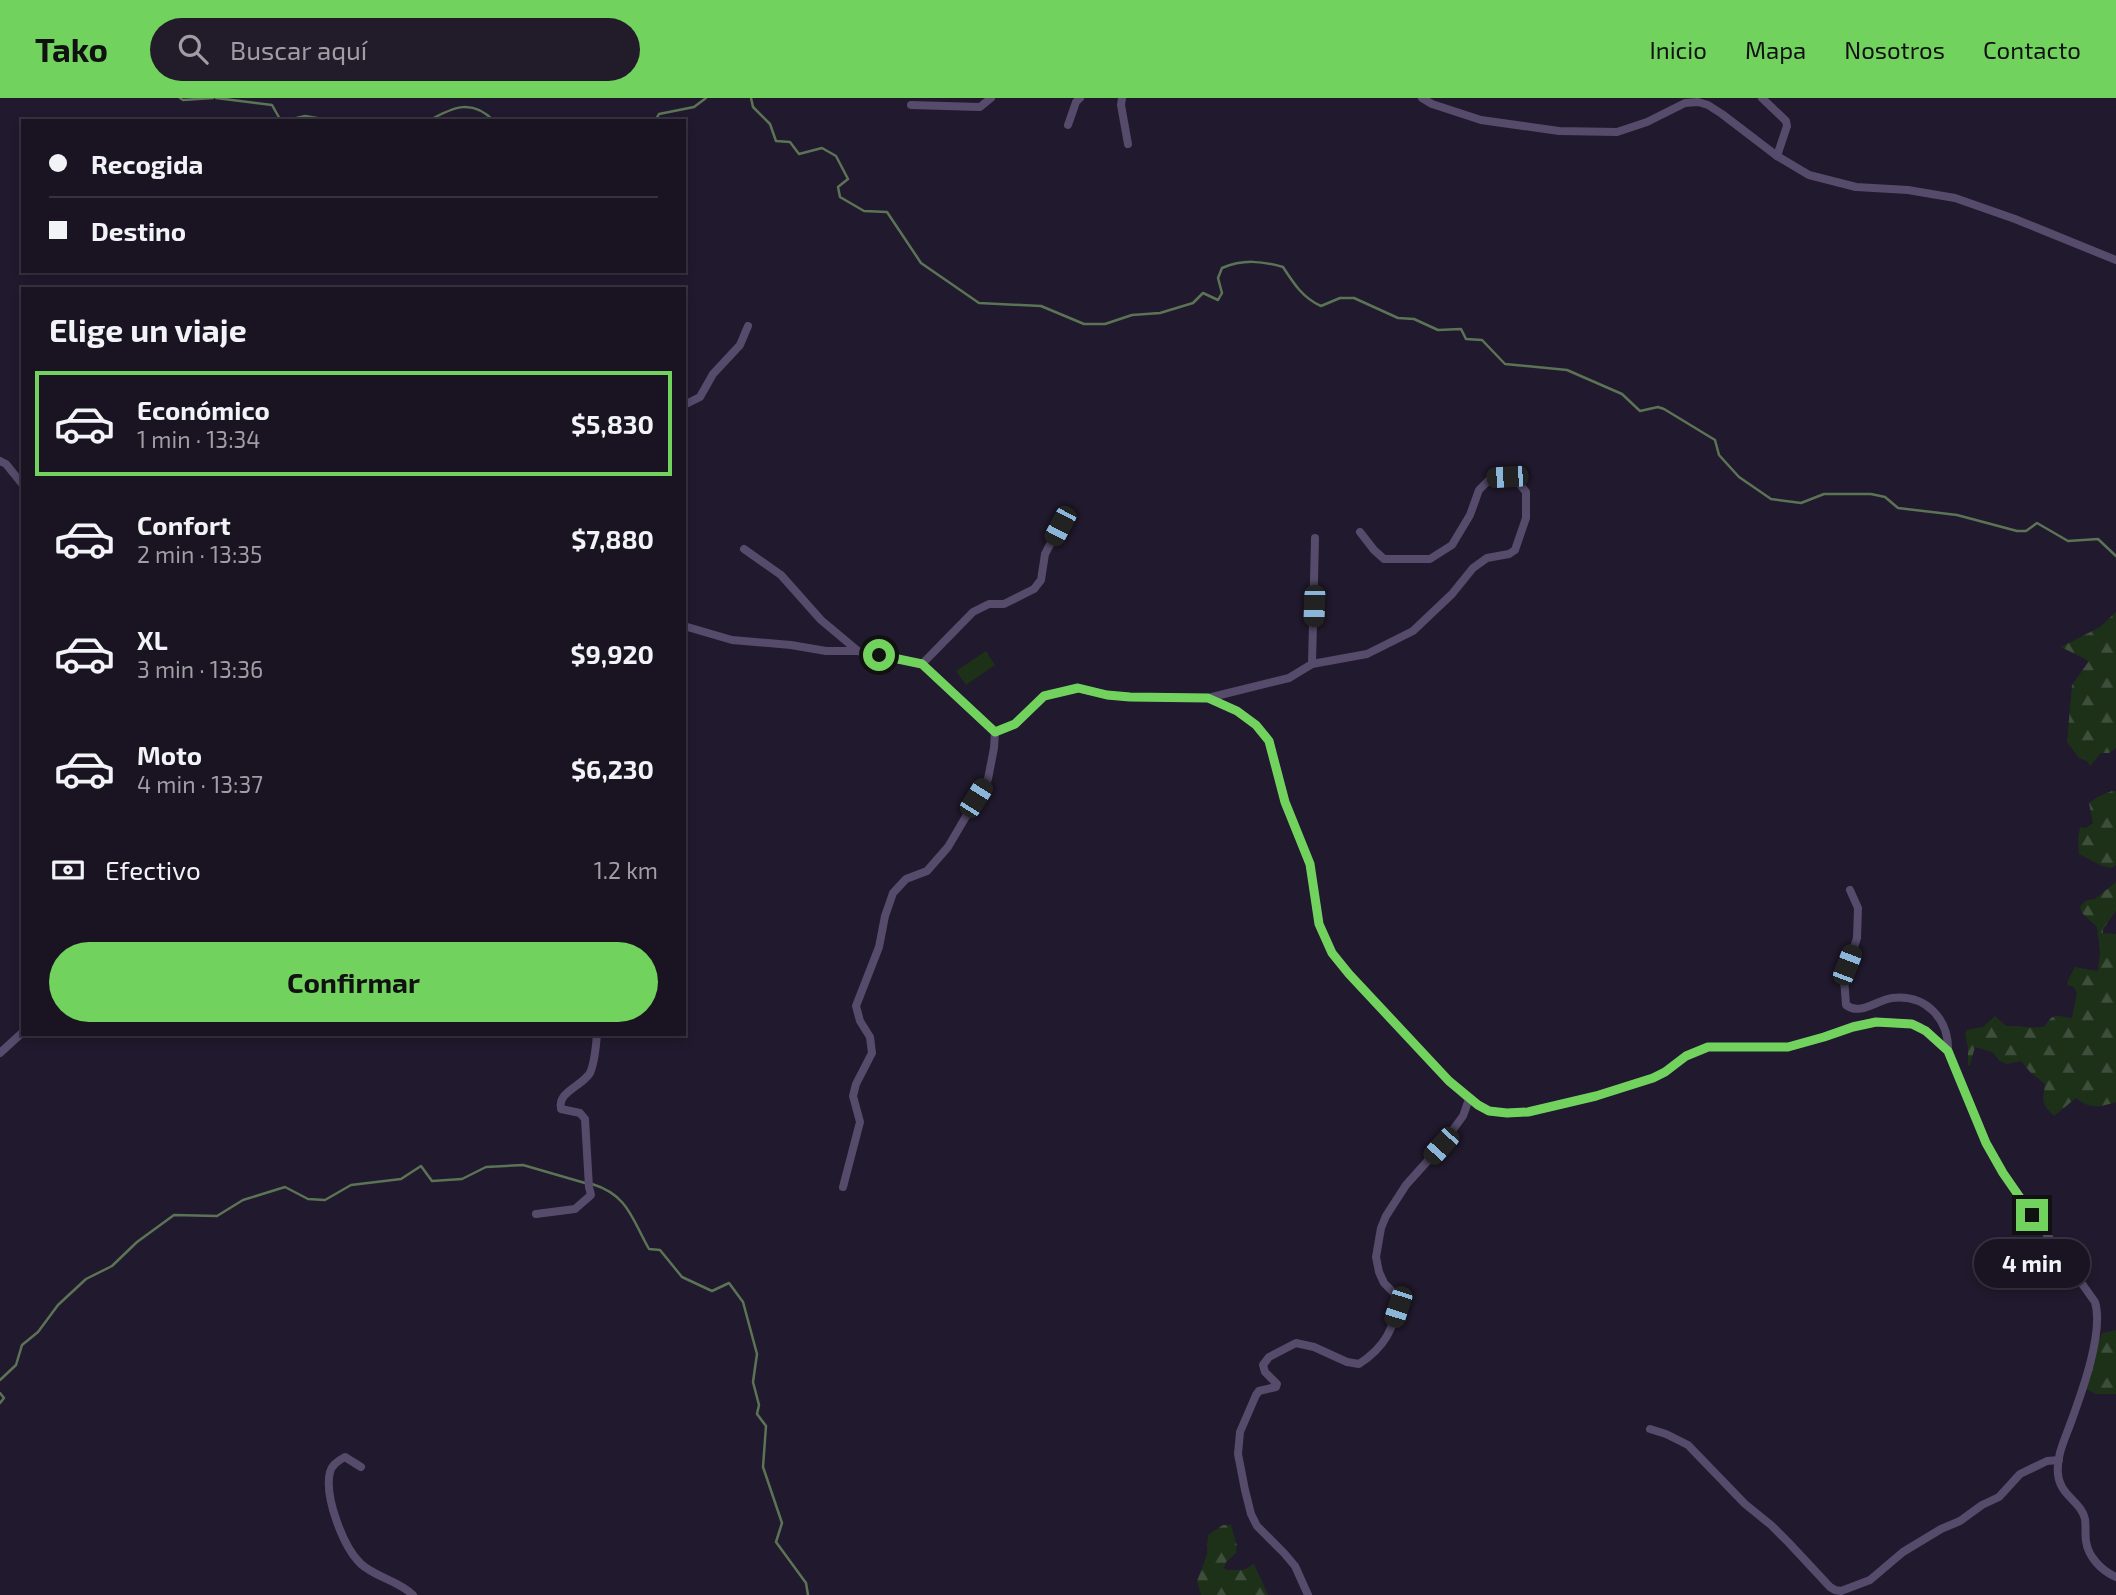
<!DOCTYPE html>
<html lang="es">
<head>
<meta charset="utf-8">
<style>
  :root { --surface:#191322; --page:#221c2a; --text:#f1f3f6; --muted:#9f9ea5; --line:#373240; --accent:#71d35e }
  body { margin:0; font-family:"Exo 2",sans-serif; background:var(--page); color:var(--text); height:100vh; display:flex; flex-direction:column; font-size:26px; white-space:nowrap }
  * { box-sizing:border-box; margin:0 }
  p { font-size:23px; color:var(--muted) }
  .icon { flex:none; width:38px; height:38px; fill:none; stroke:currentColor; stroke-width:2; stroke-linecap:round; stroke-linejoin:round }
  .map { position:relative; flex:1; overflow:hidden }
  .panel { position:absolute; left:21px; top:189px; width:665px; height:749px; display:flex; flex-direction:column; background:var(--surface); border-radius:0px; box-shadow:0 4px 10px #0003,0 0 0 2px var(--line) }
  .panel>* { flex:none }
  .guide { position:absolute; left:21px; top:21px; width:665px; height:154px; border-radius:0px; box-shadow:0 4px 10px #0003,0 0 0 2px var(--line); display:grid; align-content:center; height:154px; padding:0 28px; background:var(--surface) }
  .end { position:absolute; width:32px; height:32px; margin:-16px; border:9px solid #71d35e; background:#111; box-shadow:0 0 0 4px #111 }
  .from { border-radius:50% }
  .bubble { position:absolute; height:49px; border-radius:24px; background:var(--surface); box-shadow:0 4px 10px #0003,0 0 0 2px var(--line); font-size:23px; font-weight:700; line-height:49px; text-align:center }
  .car { position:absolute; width:21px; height:42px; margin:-21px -10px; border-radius:9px; box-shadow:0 0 5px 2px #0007; background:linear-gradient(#222 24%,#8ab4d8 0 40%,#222 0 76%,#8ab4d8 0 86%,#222 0) }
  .guide b { display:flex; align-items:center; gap:24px; height:66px; font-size:26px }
  .guide b+b { border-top:2px solid var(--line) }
  .guide i { width:18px; height:18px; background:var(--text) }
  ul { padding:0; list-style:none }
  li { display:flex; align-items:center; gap:21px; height:105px; margin:0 14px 10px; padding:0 14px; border:4px solid transparent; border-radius:0px }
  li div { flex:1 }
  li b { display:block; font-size:26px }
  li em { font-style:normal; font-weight:700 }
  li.on { border-color:var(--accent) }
  li>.icon { width:63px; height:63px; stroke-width:1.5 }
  h2 { padding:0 28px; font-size:32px; line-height:84px }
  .pay { display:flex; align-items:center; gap:18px; height:77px; padding:0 28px; font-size:26px }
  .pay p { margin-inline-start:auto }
  .cta { display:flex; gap:14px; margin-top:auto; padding:14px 28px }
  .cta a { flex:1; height:80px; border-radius:42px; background:var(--accent); color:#111; font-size:28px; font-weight:700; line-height:80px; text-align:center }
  header { display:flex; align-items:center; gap:42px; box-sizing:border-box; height:98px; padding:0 35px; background:var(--accent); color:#111 }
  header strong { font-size:33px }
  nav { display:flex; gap:38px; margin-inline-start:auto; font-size:24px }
  .search { width:490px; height:63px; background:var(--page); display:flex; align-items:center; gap:18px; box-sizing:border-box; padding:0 24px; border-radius:38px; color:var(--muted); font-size:26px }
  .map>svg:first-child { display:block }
  .green { fill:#1c3118 }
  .forest { fill:url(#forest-firs) }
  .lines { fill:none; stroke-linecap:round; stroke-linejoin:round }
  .stream { stroke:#5b7455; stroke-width:2.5 }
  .street { stroke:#564b6a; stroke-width:8 }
  .route { stroke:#71d35e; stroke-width:9 }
</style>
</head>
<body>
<header>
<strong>Tako</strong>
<div class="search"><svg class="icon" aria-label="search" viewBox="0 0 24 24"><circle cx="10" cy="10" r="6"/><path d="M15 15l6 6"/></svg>Buscar aquí</div>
<nav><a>Inicio</a><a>Mapa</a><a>Nosotros</a><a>Contacto</a></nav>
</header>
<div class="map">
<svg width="2116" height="1497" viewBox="0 0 2116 1497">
  <defs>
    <pattern id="forest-firs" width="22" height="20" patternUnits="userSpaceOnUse" patternTransform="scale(1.75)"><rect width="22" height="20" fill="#1c3118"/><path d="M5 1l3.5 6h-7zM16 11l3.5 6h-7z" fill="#3d4e3a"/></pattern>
  </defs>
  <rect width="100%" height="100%" fill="#21192d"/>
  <!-- green -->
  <path class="green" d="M986 553 995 567 966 587 956 573Z"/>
  <!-- forest -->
  <g class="forest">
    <path d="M2116 514V650L2109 655H2101L2090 668 2087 663 2079 660 2067 644 2072 587 2089 563 2061 549 2100 529Z"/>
    <path d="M2112 693H2116V767L2112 770 2102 768 2079 756 2078 741 2080 729 2086 730 2093 725 2089 705 2099 698Z"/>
    <path d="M2116 784V813L2103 831V835L2116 836V1004C2099 1009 2091 1012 2076 1000L2054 1018C2040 1004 2043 1003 2045 986L2031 975 2021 963 2007 966 2000 963 1992 954 1975 949 1970 967H1968V950L1965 936 1967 932 1983 929 1995 918 2006 928C2019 927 2033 932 2045 928 2053 914 2057 918 2072 920L2077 895 2074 889 2068 887 2067 884 2075 869 2098 873 2100 854 2097 829 2082 815 2080 809 2085 803 2095 801Z"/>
    <path d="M2116 1232V1296H2095L2087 1291C2088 1273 2095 1252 2102 1235Z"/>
    <path d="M1223 1427H1231L1237 1448 1236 1455 1226 1464 1224 1470 1227 1472H1243L1254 1466 1268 1497H1201L1197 1483 1207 1457 1208 1437Z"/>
  </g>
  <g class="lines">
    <!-- stream -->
    <g class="stream">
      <path d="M180 0 183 2 213 0"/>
      <path d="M216 0 272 7 281 23"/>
      <path d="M751 0 753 9 770 26 776 43 790 44 799 56 822 50 836 58 848 81 838 89 840 99 864 113 887 114 921 165 979 205 1041 208 1084 226H1105L1132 217 1160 215 1193 205 1203 195 1218 202 1222 195 1218 180 1222 170C1243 161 1262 163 1283 169 1294 186 1303 200 1321 208L1340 200H1354L1398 220 1414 221 1438 232 1461 231 1466 241 1482 242 1505 266 1567 272 1622 296 1640 313 1658 309 1664 311 1715 342 1719 357 1739 379 1771 401 1801 405 1824 396H1871L1885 399 1898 410 1957 417 2017 433H2026L2037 425 2068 443 2098 441 2116 458"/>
      <path d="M284 23 305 18 335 23"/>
      <path d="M358 23H367"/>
      <path d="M428 23C453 9 472 0 494 23"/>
      <path d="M655 23 659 16 694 9 706 0"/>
      <path d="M592 1086C628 1097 632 1121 649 1151L660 1152 682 1179 712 1193 729 1185 743 1204 757 1256 753 1284 759 1307 757 1316 766 1328 763 1369 782 1425 776 1444 806 1485 808 1497"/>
      <path d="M0 1282 16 1267 22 1247 38 1234 58 1207 86 1181 112 1168 137 1144 174 1117 217 1118 243 1102 285 1089 308 1101 325 1102 351 1087 401 1081 421 1068 432 1083 462 1081 486 1069 523 1067 585 1085"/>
      <path d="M0 1295 4 1300 0 1305"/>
    </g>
    <!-- street -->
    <g class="street">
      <path d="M1122 0 1121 7 1128 46"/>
      <path d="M1422 0 1432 6 1481 22 1559 33 1617 34 1647 24 1685 5 1698 4 1708 7 1722 16 1777 58 1809 77 1856 89 1908 92 1955 100 2015 121 2116 162"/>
      <path d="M1762 0 1786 23 1787 28 1777 58"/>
      <path d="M911 7 980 9 991 0"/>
      <path d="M1068 27 1076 4 1080 0"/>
      <path d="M684 307 700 299 713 276 740 247 748 228"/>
      <path d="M0 363 6 366 23 387"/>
      <path d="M744 451 781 477 821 522 858 553"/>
      <path d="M684 528 732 542 791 547 826 553H858L922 566 995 634 1015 626 1044 598 1078 590 1107 597 1130 599 1208 600 1237 613 1256 627 1269 643 1285 704 1310 767 1319 826 1332 855 1349 876 1449 983 1469 1001 1489 1013 1507 1015 1528 1014 1596 998 1653 980 1665 974 1686 958 1708 949H1788L1824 939 1853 928 1876 924 1912 926 1920 929 1948 953 1986 1045 2003 1075 2095 1204C2104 1234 2082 1294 2071 1324 2065 1341 2056 1358 2058 1376 2060 1398 2081 1403 2085 1421 2086 1428 2085 1436 2086 1443 2088 1459 2102 1473 2116 1479"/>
      <path d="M922 566 973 514 989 506H1004L1034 491 1041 482 1045 456 1060 428"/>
      <path d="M1312 566 1367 556 1413 533 1452 496 1473 470 1487 460 1509 456 1515 452 1526 420V394L1518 384 1507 379 1491 380 1479 392 1470 417 1452 447 1430 461H1384L1374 452 1360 434"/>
      <path d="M1208 600 1289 580 1312 566 1315 440"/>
      <path d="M1850 792 1858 810 1857 840 1844 880 1846 907C1860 918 1877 902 1892 900 1926 896 1949 921 1948 953"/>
      <path d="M0 955 23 934"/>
      <path d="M843 1089 860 1024 853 998 856 986 872 955 870 939 860 923 856 908 879 849 885 818 893 795 906 781 927 773 948 749 988 681 994 650 995 634"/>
      <path d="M536 1116 575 1111 591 1097 589 1089 585 1021 580 1015 561 1011C557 994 581 989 590 975 595 964 596 948 597 936"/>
      <path d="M1650 1331 1666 1336 1688 1347 1745 1406 1771 1427 1789 1445 1830 1489 1835 1492 1841 1493 1870 1482 1903 1454 1941 1431 1960 1423 1982 1407 1999 1399 2020 1376 2047 1363 2059 1362"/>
      <path d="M361 1369 345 1359C339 1362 332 1366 330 1374 324 1398 343 1449 361 1466 375 1479 399 1483 413 1497"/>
      <path d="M1308 1497 1295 1468 1284 1455 1257 1428 1251 1416 1245 1392 1238 1356 1240 1334 1256 1297 1259 1293 1276 1289 1277 1286 1265 1274 1263 1267 1269 1259 1296 1245 1314 1249 1347 1264 1359 1266C1385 1249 1394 1231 1399 1200L1384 1185 1379 1174 1376 1159 1381 1130 1386 1118 1406 1087 1441 1048 1463 1018 1469 1001"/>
    </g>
  </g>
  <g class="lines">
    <!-- route -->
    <path class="route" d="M879 557 922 566 995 634 1015 626 1044 598 1078 590 1107 597 1130 599 1208 600 1237 613 1256 627 1269 643 1285 704 1310 766 1319 826 1332 855 1349 876 1449 983 1478 1007 1489 1013 1507 1015 1528 1014 1596 998 1653 980 1665 974 1686 958 1708 949H1788L1824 939 1853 929 1876 924 1912 926 1926 933 1948 953 1986 1045 2003 1075 2032 1117"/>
  </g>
</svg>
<i class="end from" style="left:879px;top:557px"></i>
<i class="end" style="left:2032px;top:1117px"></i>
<div class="bubble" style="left:1974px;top:1141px;width:116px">4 min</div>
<i class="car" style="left:1507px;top:379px;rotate:267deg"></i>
<i class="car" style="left:1060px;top:428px;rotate:208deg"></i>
<i class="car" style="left:1314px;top:508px;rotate:182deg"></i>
<i class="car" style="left:976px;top:700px;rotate:32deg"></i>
<i class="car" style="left:1847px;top:867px;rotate:21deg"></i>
<i class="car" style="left:1441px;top:1048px;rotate:222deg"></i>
<i class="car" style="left:1398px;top:1209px;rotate:198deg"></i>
<div class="guide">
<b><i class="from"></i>Recogida</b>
<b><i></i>Destino</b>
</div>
<section class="panel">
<h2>Elige un viaje</h2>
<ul>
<li class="on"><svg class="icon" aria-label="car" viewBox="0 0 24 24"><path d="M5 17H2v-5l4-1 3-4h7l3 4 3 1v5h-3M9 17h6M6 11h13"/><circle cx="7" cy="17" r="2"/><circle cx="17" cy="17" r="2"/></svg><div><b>Económico</b><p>1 min · 13:34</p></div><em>$5,830</em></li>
<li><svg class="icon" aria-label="car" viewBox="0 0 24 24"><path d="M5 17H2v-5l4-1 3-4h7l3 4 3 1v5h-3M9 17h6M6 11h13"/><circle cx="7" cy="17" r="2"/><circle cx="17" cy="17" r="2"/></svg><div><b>Confort</b><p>2 min · 13:35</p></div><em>$7,880</em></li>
<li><svg class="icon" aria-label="car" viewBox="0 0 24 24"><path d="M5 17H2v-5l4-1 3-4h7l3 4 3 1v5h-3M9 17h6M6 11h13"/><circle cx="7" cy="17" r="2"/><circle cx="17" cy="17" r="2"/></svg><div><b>XL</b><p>3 min · 13:36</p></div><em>$9,920</em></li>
<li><svg class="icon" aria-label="car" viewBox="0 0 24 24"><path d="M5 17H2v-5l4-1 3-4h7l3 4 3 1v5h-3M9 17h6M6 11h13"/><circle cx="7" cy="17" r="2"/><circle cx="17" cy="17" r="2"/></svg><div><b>Moto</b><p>4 min · 13:37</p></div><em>$6,230</em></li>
</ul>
<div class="pay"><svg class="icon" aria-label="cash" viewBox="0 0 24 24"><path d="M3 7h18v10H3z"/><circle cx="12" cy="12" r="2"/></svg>Efectivo<p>1.2 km</p></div>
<div class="cta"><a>Confirmar</a></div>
</section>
</div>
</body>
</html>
